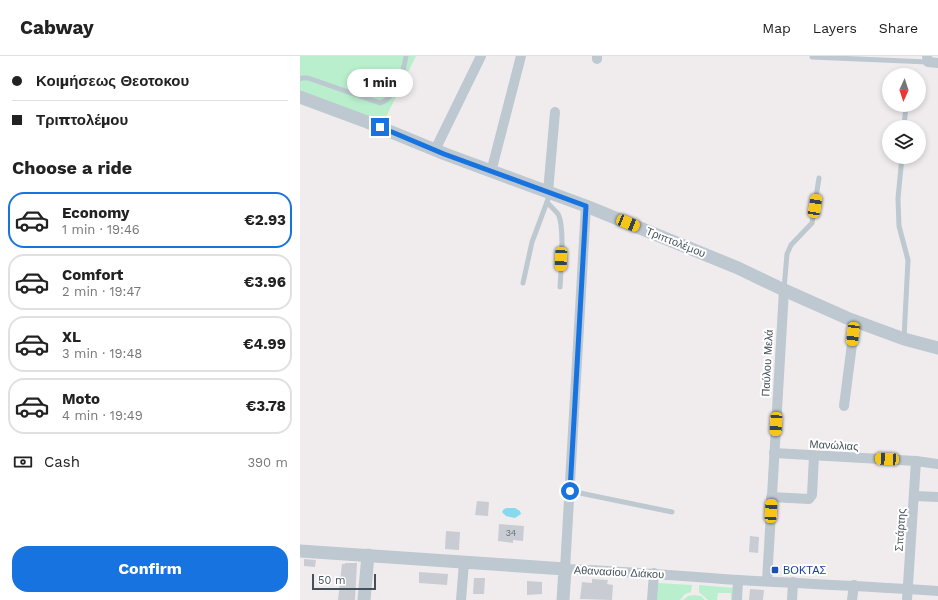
<!DOCTYPE html>
<html lang="en">
<head>
<meta charset="utf-8">
<style>
  :root { --surface:#fff; --page:#f6f6f6; --text:#222; --muted:#767676; --line:#e0e0e0; --accent:#1673e0 }
  body { margin:0; font-family:"Work Sans",sans-serif; background:var(--page); color:var(--text); height:100vh; display:flex; flex-direction:column; font-size:15px; white-space:nowrap }
  * { box-sizing:border-box; margin:0 }
  p { font-size:13px; color:var(--muted) }
  .icon { flex:none; width:22px; height:22px; fill:none; stroke:currentColor; stroke-width:2; stroke-linecap:round; stroke-linejoin:round }
  .map { position:relative; flex:1; overflow:hidden }
  .drawer { display:flex; flex-direction:column; background:var(--surface); width:300px }
  .drawer>* { flex:none }
  .banner { display:grid; align-content:center; height:88px; padding:0 12px; background:var(--surface) }
  .needle { width:26px; rotate:183deg }
  .fabs { position:absolute; left:582px; top:12px; display:grid; gap:8px }
  .fabs a { display:grid; place-items:center; width:44px; height:44px; border-radius:50%; background:var(--surface); box-shadow:0 2px 6px #0003; font-size:20px }
  .scale { position:absolute; left:12px; bottom:10px; width:64px; box-sizing:border-box; padding-left:4px; border:2px solid #45515a; border-top:0; font-size:11px; line-height:14px; white-space:nowrap; color:#45515a; -webkit-text-stroke:3px #fff; paint-order:stroke }
  .end { position:absolute; width:18px; height:18px; margin:-9px; border:5px solid #1673e0; background:#fff; box-shadow:0 0 0 2px #fff }
  .from { border-radius:50% }
  .bubble { position:absolute; height:28px; border-radius:14px; background:var(--surface); box-shadow:0 2px 6px #0003; font-size:13px; font-weight:700; line-height:28px; text-align:center }
  .car { position:absolute; width:12px; height:24px; margin:-12px -6px; border-radius:5px; box-shadow:0 0 3px 1px #0007; background:linear-gradient(#f5c518 24%,#345 0 40%,#f5c518 0 76%,#345 0 86%,#f5c518 0) }
  .banner b { display:flex; align-items:center; gap:14px; height:38px; font-size:15px }
  .banner b+b { border-top:1px solid var(--line) }
  .banner i { width:10px; height:10px; background:var(--text) }
  ul { padding:0; list-style:none }
  li { display:flex; align-items:center; gap:12px; height:56px; margin:0 8px 6px; padding:0 4px; border:2px solid var(--line); border-radius:16px }
  li div { flex:1 }
  li b { display:block; font-size:15px }
  li em { font-style:normal; font-weight:700 }
  li.active { border-color:var(--accent) }
  li>.icon { width:36px; height:36px; stroke-width:1.5 }
  h2 { padding:0 12px; font-size:18px; line-height:48px }
  .pay { display:flex; align-items:center; gap:10px; height:44px; padding:0 12px; font-size:15px }
  .pay p { margin-inline-start:auto }
  .primary-button { display:flex; gap:8px; margin-top:auto; padding:8px 12px }
  .primary-button a { flex:1; height:46px; border-radius:16px; background:var(--accent); color:#fff; font-size:16px; font-weight:700; line-height:46px; text-align:center }
  header { display:flex; align-items:center; gap:24px; box-sizing:border-box; height:56px; padding:0 20px; background:var(--surface); border-bottom:1px solid var(--line) }
  header strong { font-size:19px }
  nav { display:flex; gap:22px; margin-inline-start:auto; font-size:14px }
  main { display:flex; flex:1; min-height:0 }
  .map>svg:first-child { display:block }
  .green { fill:#b9efcd }
  .water { fill:#85daed }
  .building { fill:#c9ccd2 }
  .lines { fill:none; stroke-linecap:round; stroke-linejoin:round }
  .service { stroke:#bdc8d0; stroke-width:5 }
  .minor { stroke:#bdc8d0; stroke-width:10 }
  .tertiary { stroke:#bdc8d0; stroke-width:13 }
  .route { stroke:#1673e0; stroke-width:5 }
  .transit-dot { fill:#1a4fb4; stroke:#fff; stroke-width:1.5 }
  .labels { text-anchor:middle; stroke-width:4; stroke-linejoin:round; paint-order:stroke }
  .number-label { font-size:9px; fill:#667078 }
  .street-label { font-size:11px; fill:#45515a; stroke:#fff }
  .transit-label { font-size:11px; fill:#164399; stroke:#fff; text-anchor:start }
</style>
</head>
<body>
<header>
<strong>Cabway</strong>
<nav><a>Map</a><a>Layers</a><a>Share</a></nav>
</header>
<main>
<section class="drawer">
<div class="banner">
<b><i class="from"></i>Κοιμήσεως Θεοτοκου</b>
<b><i></i>Τριπτολέμου</b>
</div>
<h2>Choose a ride</h2>
<ul>
<li class="active"><svg class="icon" aria-label="car" viewBox="0 0 24 24"><path d="M5 17H2v-5l4-1 3-4h7l3 4 3 1v5h-3M9 17h6M6 11h13"/><circle cx="7" cy="17" r="2"/><circle cx="17" cy="17" r="2"/></svg><div><b>Economy</b><p>1 min · 19:46</p></div><em>€2.93</em></li>
<li><svg class="icon" aria-label="car" viewBox="0 0 24 24"><path d="M5 17H2v-5l4-1 3-4h7l3 4 3 1v5h-3M9 17h6M6 11h13"/><circle cx="7" cy="17" r="2"/><circle cx="17" cy="17" r="2"/></svg><div><b>Comfort</b><p>2 min · 19:47</p></div><em>€3.96</em></li>
<li><svg class="icon" aria-label="car" viewBox="0 0 24 24"><path d="M5 17H2v-5l4-1 3-4h7l3 4 3 1v5h-3M9 17h6M6 11h13"/><circle cx="7" cy="17" r="2"/><circle cx="17" cy="17" r="2"/></svg><div><b>XL</b><p>3 min · 19:48</p></div><em>€4.99</em></li>
<li><svg class="icon" aria-label="car" viewBox="0 0 24 24"><path d="M5 17H2v-5l4-1 3-4h7l3 4 3 1v5h-3M9 17h6M6 11h13"/><circle cx="7" cy="17" r="2"/><circle cx="17" cy="17" r="2"/></svg><div><b>Moto</b><p>4 min · 19:49</p></div><em>€3.78</em></li>
</ul>
<div class="pay"><svg class="icon" aria-label="cash" viewBox="0 0 24 24"><path d="M3 7h18v10H3z"/><circle cx="12" cy="12" r="2"/></svg>Cash<p>390 m</p></div>
<div class="primary-button"><a>Confirm</a></div>
</section>
<div class="map">
<svg width="638" height="544" viewBox="0 0 638 544">
  <rect width="100%" height="100%" fill="#f0eced"/>
  <!-- green -->
  <g class="green">
    <path d="M0 0H116L83 67 0 35Z"/>
    <path d="M357 527 392 529 391 536 385 538 380 544H356Z"/>
    <path d="M399 529 435 532V544H431V537H418L417 544H408L399 536Z"/>
    <path d="M394 539 401 540 405 544H383L388 540Z"/>
  </g>
  <!-- water -->
  <path class="water" d="M207 452H215L220 455 221 458 215 462 206 460 202 456 204 453Z"/>
  <!-- building -->
  <g class="building">
    <path d="M177 445 189 446 188 460 175 459Z"/>
    <path d="M199 468 224 470 223 485 213 484V487L198 485Z"/>
    <path d="M146 475 160 476 159 494 145 493Z"/>
    <path d="M450 480 459 481 458 497 449 496Z"/>
    <path d="M4 503 16 504 15 511 4 510Z"/>
    <path d="M45 507H57L55 544H38L42 508H45Z"/>
    <path d="M119 516 148 518 147 529 119 527Z"/>
    <path d="M174 522H185L184 538H173Z"/>
    <path d="M292 523 308 524 307 528 313 529 312 544 280 543 282 526 292 527Z"/>
    <path d="M227 525 242 526V538L227 539Z"/>
    <path d="M450 533 464 534 463 544H449Z"/>
  </g>
  <g class="lines">
    <!-- service -->
    <g class="service">
      <path d="M512 1 628 6"/>
      <path d="M0 23 2 22H8L80 47C95 43 104 14 106 0"/>
      <path d="M604 71 606 49"/>
      <path d="M602 101 598 142 599 170 608 204 604 282"/>
      <path d="M247 146C250 150 255 154 258 158 265 170 261 215 260 231"/>
      <path d="M223 227 232 186 250 138"/>
      <path d="M484 233 487 198 491 189 512 167 519 122"/>
      <path d="M270 435 372 456"/>
    </g>
    <!-- minor -->
    <g class="minor">
      <path d="M627 0 628 6 638 7"/>
      <path d="M297 3V0"/>
      <path d="M135 94 181 0"/>
      <path d="M191 116 221 0"/>
      <path d="M248 136 255 56"/>
      <path d="M286 150 265 513C323 515 380 520 438 524 505 528 571 530 638 535"/>
      <path d="M544 350 555 265"/>
      <path d="M474 397 616 405 638 408"/>
      <path d="M615 440 638 441"/>
      <path d="M471 441 509 443 512 439 514 400"/>
      <path d="M467 525 484 234"/>
      <path d="M161 544 164 507"/>
      <path d="M352 544 354 517"/>
      <path d="M437 544 438 524"/>
      <path d="M492 544 493 526"/>
      <path d="M552 544 554 529"/>
      <path d="M607 544 616 405"/>
    </g>
    <!-- tertiary -->
    <g class="tertiary">
      <path d="M0 41 67 66 145 98 286 150 438 212 484 234 547 262 604 283 638 292"/>
      <path d="M0 495 265 513 263 544"/>
      <path d="M64 544 68 499"/>
    </g>
  </g>
  <g class="lines">
    <!-- route -->
    <path class="route" d="M80 71 144 98 286 150 270 435"/>
  </g>
  <!-- markers -->
  <rect class="transit-dot" x="471" y="510" width="8" height="8" rx="2"/>
  <g class="labels">
    <!-- number labels -->
    <g class="number-label">
      <text x="211" y="480">34</text>
    </g>
    <!-- street labels -->
    <g class="street-label">
      <text transform="translate(376 186) rotate(22)" y="4">Τριπτολέμου</text>
      <text transform="translate(467 307) rotate(-87)" y="4">Παύλου Μελά</text>
      <text transform="translate(534 389) rotate(3)" y="4">Μανώλιας</text>
      <text transform="translate(600 474) rotate(-86)" y="4">Σπάρτης</text>
      <text transform="translate(319 516) rotate(3)" y="4">Αθανασίου Διάκου</text>
    </g>
    <!-- transit labels -->
    <g class="transit-label">
      <text x="483" y="518">ΒΟΚΤΑΣ</text>
    </g>
  </g>
</svg>
<div class="fabs">
<a><svg class="needle" viewBox="-14 -14 28 28"><path d="M0-13l5 13h-10z" fill="#e53935"/><path d="M0 13l5-13h-10z" fill="#767676"/></svg></a>
<a><svg class="icon" aria-label="layers" viewBox="0 0 24 24"><path d="M12 4l9 5-9 5-9-5zM3 14l9 5 9-5"/></svg></a>
</div>
<div class="scale">50 m</div>
<i class="end from" style="left:270px;top:435px"></i>
<i class="end" style="left:80px;top:71px"></i>
<div class="bubble" style="left:47px;top:13px;width:66px">1 min</div>
<i class="car" style="left:515px;top:150px;rotate:9deg"></i>
<i class="car" style="left:328px;top:167px;rotate:112deg"></i>
<i class="car" style="left:261px;top:203px;rotate:182deg"></i>
<i class="car" style="left:553px;top:278px;rotate:187deg"></i>
<i class="car" style="left:476px;top:368px;rotate:183deg"></i>
<i class="car" style="left:587px;top:403px;rotate:273deg"></i>
<i class="car" style="left:471px;top:455px;rotate:3deg"></i>
</div>
</main>
</body>
</html>
